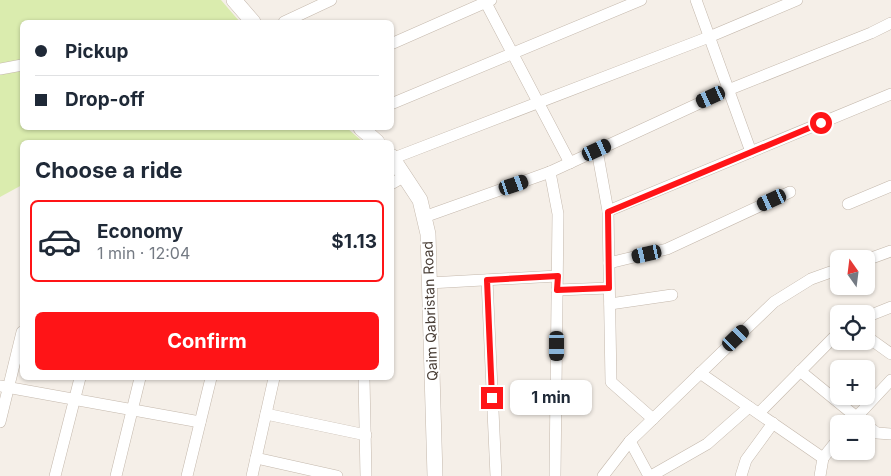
<!DOCTYPE html>
<html lang="en">
<head>
<meta charset="utf-8">
<style>
  :root { --surface:#fff; --page:#f6f6f7; --text:#1f2937; --muted:#747a83; --line:#e0e1e3; --accent:#ff1417 }
  body { margin:0; font-family:Inter,sans-serif; background:var(--page); color:var(--text); height:100vh; display:flex; flex-direction:column; font-size:19px; white-space:nowrap }
  * { box-sizing:border-box; margin:0 }
  p { font-size:16px; color:var(--muted) }
  .icon { flex:none; width:28px; height:28px; fill:none; stroke:currentColor; stroke-width:2; stroke-linecap:round; stroke-linejoin:round }
  .map { position:relative; flex:1; overflow:hidden }
  .details { position:absolute; left:20px; top:140px; width:374px; height:240px; display:flex; flex-direction:column; background:var(--surface); border-radius:8px; box-shadow:0 1px 4px #0004 }
  .details>* { flex:none }
  .banner { position:absolute; left:20px; top:20px; width:374px; height:110px; border-radius:8px; box-shadow:0 1px 4px #0004; display:grid; align-content:center; height:110px; padding:0 15px; background:var(--surface) }
  .needle { width:32px; rotate:346deg }
  .tools { position:absolute; left:830px; top:250px; display:grid; gap:10px }
  .tools a { display:grid; place-items:center; width:45px; height:45px; border-radius:8px; background:var(--surface); box-shadow:0 1px 4px #0004; font-size:25px }
  .end { position:absolute; width:22px; height:22px; margin:-11px; border:6px solid #ff1417; background:#fff; box-shadow:0 0 0 2px #fff }
  .from { border-radius:50% }
  .bubble { position:absolute; height:35px; border-radius:8px; background:var(--surface); box-shadow:0 1px 4px #0004; font-size:16px; font-weight:700; line-height:35px; text-align:center }
  .car { position:absolute; width:15px; height:30px; margin:-15px -8px; border-radius:6px; box-shadow:0 0 4px 1px #0007; background:linear-gradient(#222 24%,#8ab4d8 0 40%,#222 0 76%,#8ab4d8 0 86%,#222 0) }
  .banner b { display:flex; align-items:center; gap:18px; height:48px; font-size:19px }
  .banner b+b { border-top:1px solid var(--line) }
  .banner i { width:12px; height:12px; background:var(--text) }
  ul { padding:0; list-style:none }
  li { display:flex; align-items:center; gap:15px; height:82px; margin:0 10px 8px; padding:0 5px; border:2px solid var(--line); border-radius:8px }
  li div { flex:1 }
  li b { display:block; font-size:19px }
  li em { font-style:normal; font-weight:700 }
  li.active { border-color:var(--accent) }
  li>.icon { width:45px; height:45px; stroke-width:1.5 }
  h2 { padding:0 15px; font-size:22px; line-height:60px }
  .button { display:flex; gap:10px; margin-top:auto; padding:10px 15px }
  .button a { flex:1; height:58px; border-radius:8px; background:var(--accent); color:#fff; font-size:20px; font-weight:700; line-height:58px; text-align:center }
  .map>svg:first-child { display:block }
  .green { fill:#daecae }
  .lines { fill:none; stroke-linecap:round; stroke-linejoin:round }
  .minor-casing { stroke:#c4b8ac; stroke-width:12 }
  .tertiary-casing { stroke:#c4b8ac; stroke-width:16 }
  .minor { stroke:#fff; stroke-width:11 }
  .tertiary { stroke:#fff; stroke-width:15 }
  .route { stroke:#ff1417; stroke-width:6 }
  .labels { text-anchor:middle; stroke-width:4; stroke-linejoin:round; paint-order:stroke }
  .street-label { font-size:14px; fill:#493e36; stroke:#fff }
</style>
</head>
<body>
<div class="map">
<svg width="891" height="476" viewBox="0 0 891 476">
  <rect width="100%" height="100%" fill="#f5efe8"/>
  <!-- green -->
  <path class="green" d="M0 0H221L240 22H22V128H347L363 142H22V185L0 197Z"/>
  <g class="lines">
    <!-- minor casing -->
    <g class="minor-casing">
      <g id="minor">
        <path d="M696 0 751 152"/>
        <path d="M486 3 570 163"/>
        <path d="M284 22 331 0"/>
        <path d="M391 44 491 0"/>
        <path d="M0 69 22 65"/>
        <path d="M391 104 641 0"/>
        <path d="M597 150 608 211 611 382 653 419"/>
        <path d="M394 158 709 37 797 0"/>
        <path d="M550 172 558 214 555 476"/>
        <path d="M391 184 405 176"/>
        <path d="M848 204 891 186"/>
        <path d="M608 211 891 94"/>
        <path d="M424 217 550 172 728 90 871 33 891 23"/>
        <path d="M866 260 891 251"/>
        <path d="M609 263 667 249 790 192"/>
        <path d="M487 280 496 476"/>
        <path d="M429 283 557 276"/>
        <path d="M557 290 609 288"/>
        <path d="M610 304 672 295"/>
        <path d="M866 317 891 307"/>
        <path d="M866 336 891 354"/>
        <path d="M800 371 865 424"/>
        <path d="M700 373 823 458 820 476"/>
        <path d="M364 378 366 476"/>
        <path d="M0 386 200 422"/>
        <path d="M759 413 839 332"/>
        <path d="M266 414 366 435"/>
        <path d="M0 422 22 332"/>
        <path d="M850 424 891 380"/>
        <path d="M866 425 877 433 891 434"/>
        <path d="M630 441 649 476"/>
        <path d="M256 458 337 476"/>
        <path d="M823 458 839 438"/>
        <path d="M55 476 80 378"/>
        <path d="M116 476 140 378"/>
        <path d="M187 476 211 378"/>
        <path d="M252 476 274 378"/>
        <path d="M603 476 630 441 774 302 811 279 839 269"/>
        <path d="M651 476 707 444 749 407"/>
        <path d="M741 476 746 460 773 423"/>
      </g>
    </g>
    <!-- tertiary casing -->
    <g class="tertiary-casing">
      <g id="tertiary">
        <path d="M234 0 253 22"/>
        <path d="M361 128 377 142"/>
        <path d="M391 156 420 200 428 234 435 476"/>
      </g>
    </g>
    <!-- minor -->
    <use href="#minor" class="minor"/>
    <!-- tertiary -->
    <use href="#tertiary" class="tertiary"/>
  </g>
  <g class="lines">
    <!-- route -->
    <path class="route" d="M492 398 487 280 558 276 557 290 609 288 608 212 821 123"/>
  </g>
  <g class="labels">
    <!-- street labels -->
    <g class="street-label">
      <text transform="translate(430 311) rotate(-92)" y="5">Qaim Qabristan Road</text>
    </g>
  </g>
</svg>
<div class="tools">
<a><svg class="needle" viewBox="-14 -14 28 28"><path d="M0-13l5 13h-10z" fill="#e53935"/><path d="M0 13l5-13h-10z" fill="#747a83"/></svg></a>
<a><svg class="icon" aria-label="locate" viewBox="0 0 24 24"><circle cx="12" cy="12" r="6"/><path d="M12 2v4M12 18v4M2 12h4M18 12h4"/></svg></a>
<a>+</a>
<a>−</a>
</div>
<i class="end from" style="left:821px;top:123px"></i>
<i class="end" style="left:492px;top:398px"></i>
<div class="bubble" style="left:510px;top:380px;width:82px">1 min</div>
<i class="car" style="left:711px;top:97px;rotate:245deg"></i>
<i class="car" style="left:597px;top:150px;rotate:65deg"></i>
<i class="car" style="left:514px;top:185px;rotate:71deg"></i>
<i class="car" style="left:772px;top:200px;rotate:245deg"></i>
<i class="car" style="left:647px;top:254px;rotate:257deg"></i>
<i class="car" style="left:736px;top:338px;rotate:46deg"></i>
<i class="car" style="left:557px;top:346px;rotate:180deg"></i>
<div class="banner">
<b><i class="from"></i>Pickup</b>
<b><i></i>Drop-off</b>
</div>
<section class="details">
<h2>Choose a ride</h2>
<ul>
<li class="active"><svg class="icon" aria-label="car" viewBox="0 0 24 24"><path d="M5 17H2v-5l4-1 3-4h7l3 4 3 1v5h-3M9 17h6M6 11h13"/><circle cx="7" cy="17" r="2"/><circle cx="17" cy="17" r="2"/></svg><div><b>Economy</b><p>1 min · 12:04</p></div><em>$1.13</em></li>
</ul>
<div class="button"><a>Confirm</a></div>
</section>
</div>
</body>
</html>
